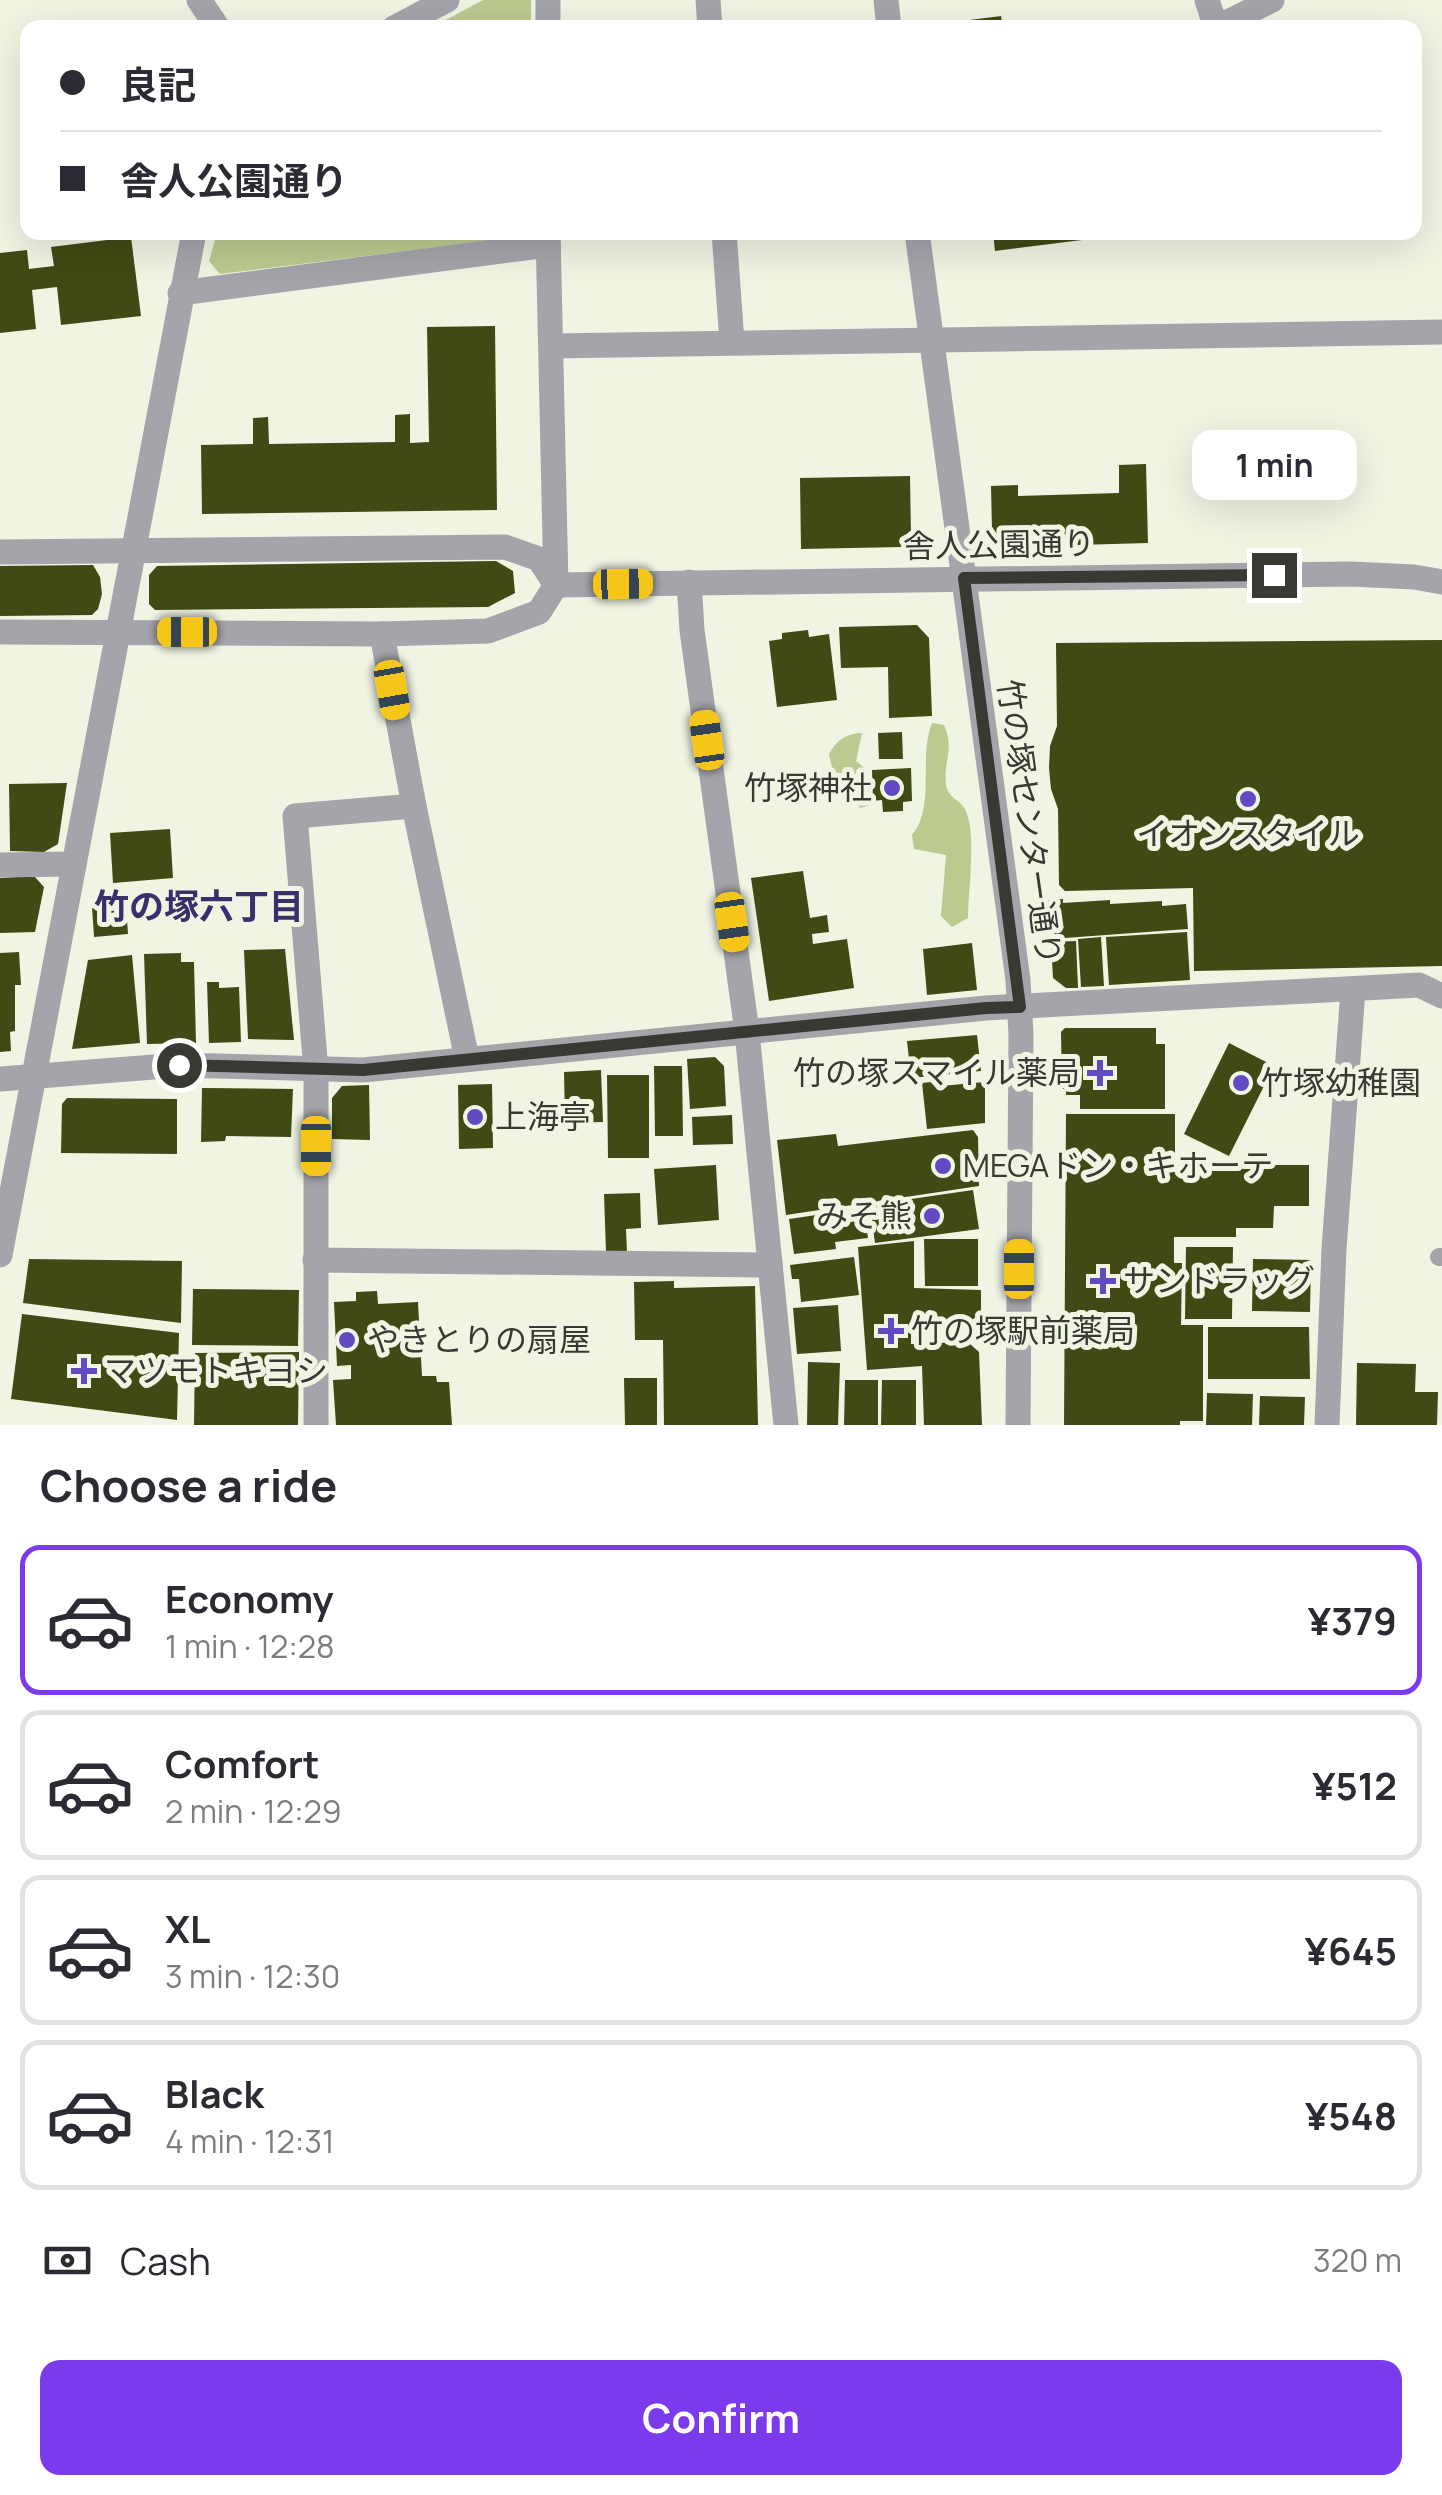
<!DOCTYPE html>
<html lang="en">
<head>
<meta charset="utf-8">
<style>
  :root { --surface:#fff; --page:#f7f7f7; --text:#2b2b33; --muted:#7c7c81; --line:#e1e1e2; --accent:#7c3aed }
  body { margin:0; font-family:Manrope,"Noto Sans JP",sans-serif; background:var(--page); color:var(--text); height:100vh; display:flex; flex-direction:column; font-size:38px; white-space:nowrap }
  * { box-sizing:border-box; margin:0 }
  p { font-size:32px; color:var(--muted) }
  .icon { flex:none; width:55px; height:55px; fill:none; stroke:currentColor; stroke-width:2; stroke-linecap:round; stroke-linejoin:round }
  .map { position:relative; height:1425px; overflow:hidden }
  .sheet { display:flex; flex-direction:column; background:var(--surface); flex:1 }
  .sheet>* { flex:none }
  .hud { position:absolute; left:20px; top:20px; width:1402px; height:220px; border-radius:20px; box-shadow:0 10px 40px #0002; display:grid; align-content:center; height:220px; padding:0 40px; background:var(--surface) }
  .end { position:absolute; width:45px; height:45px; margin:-22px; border:12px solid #373933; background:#fff; box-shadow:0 0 0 5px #fff }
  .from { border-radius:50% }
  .bubble { position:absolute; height:70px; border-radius:20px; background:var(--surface); box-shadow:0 10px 40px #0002; font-size:32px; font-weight:700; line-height:70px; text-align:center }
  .car { position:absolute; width:30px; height:60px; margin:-30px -15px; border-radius:12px; box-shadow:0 0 8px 2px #0007; background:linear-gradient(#f5c518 24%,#345 0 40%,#f5c518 0 76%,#345 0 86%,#f5c518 0) }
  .hud b { display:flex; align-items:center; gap:35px; height:95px; font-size:38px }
  .hud b+b { border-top:2px solid var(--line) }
  .hud i { width:25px; height:25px; background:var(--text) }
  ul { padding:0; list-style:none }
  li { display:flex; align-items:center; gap:30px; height:150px; margin:0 20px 15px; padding:0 20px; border:5px solid var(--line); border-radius:20px }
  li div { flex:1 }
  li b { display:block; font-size:38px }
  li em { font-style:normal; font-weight:700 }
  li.selected { border-color:var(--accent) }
  li>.icon { width:90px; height:90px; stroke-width:1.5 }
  h2 { padding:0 40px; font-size:45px; line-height:120px }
  .pay { display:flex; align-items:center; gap:25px; height:110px; padding:0 40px; font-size:38px }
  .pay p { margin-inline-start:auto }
  .cta { display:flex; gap:20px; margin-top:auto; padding:20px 40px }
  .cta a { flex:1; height:115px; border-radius:20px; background:var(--accent); color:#fff; font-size:40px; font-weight:700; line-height:115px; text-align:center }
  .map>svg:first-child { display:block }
  .green { fill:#bbca8f }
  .building { fill:#3f4a14 }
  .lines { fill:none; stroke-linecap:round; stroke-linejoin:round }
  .service { stroke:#a4a4ab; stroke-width:18 }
  .minor { stroke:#a4a4ab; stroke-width:25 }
  .tertiary { stroke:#a4a4ab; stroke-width:25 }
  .route { stroke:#373933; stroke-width:12 }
  .poi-dot { fill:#634ac3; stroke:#eff4e3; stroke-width:4 }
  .labels { text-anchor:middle; stroke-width:10; stroke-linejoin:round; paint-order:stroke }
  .street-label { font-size:32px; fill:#373933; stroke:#eff4e3 }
  .poi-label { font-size:32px; fill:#373933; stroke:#eff4e3; text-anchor:start }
  .neighbourhood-label { font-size:35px; font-weight:bold; fill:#392f6a; stroke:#eff4e3 }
</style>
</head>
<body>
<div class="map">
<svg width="1442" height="1425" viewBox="0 0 1442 1425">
  <rect width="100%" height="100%" fill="#eff4e3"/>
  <!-- green -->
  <g class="green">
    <path d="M483 0H531V27H433Z"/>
    <path d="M217 233H522L519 237 220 274 209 261Z"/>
    <path d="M932 723 944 725C955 749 943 761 946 785 948 798 959 799 965 809 977 832 968 891 968 918L952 927 941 916 946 855 914 849 912 835C936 807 918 757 932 723Z"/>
    <path d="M862 733 856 761 868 771 869 802 868 806 860 808 832 768 829 754C837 740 845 734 862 733Z"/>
  </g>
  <!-- building -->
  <g class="building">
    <path d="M1001 16 1003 28H930V25Z"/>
    <path d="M993 232H1122V235L995 251Z"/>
    <path d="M131 237 141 316 61 325 57 287 32 290 36 329 0 333V253L27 250 29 269 54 266 51 247Z"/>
    <path d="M495 326 497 510 202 514 201 445 253 444V418L268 417 269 444 395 442V415L410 414V443L429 442 427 327Z"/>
    <path d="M1146 464 1148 543 1010 547 992 530 991 486 1018 485V496L1119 493V465Z"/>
    <path d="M910 476 911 535 902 547 801 549 800 478Z"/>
    <path d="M496 561 513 571 515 593 488 607 155 610 149 604V575L157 566Z"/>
    <path d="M93 565 100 577 102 594 98 609 92 615 0 616V566Z"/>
    <path d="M917 625 929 638 932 716 889 718 888 667 841 668 839 627Z"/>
    <path d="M808 630 809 637 829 634 837 700 777 707 769 641 782 639V633Z"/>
    <path d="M1442 640V966L1194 971 1193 888 1065 891 1059 885 1058 809 1051 789 1049 768 1050 746 1057 726 1056 643Z"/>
    <path d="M902 732 903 759H879L878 733Z"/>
    <path d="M911 768 912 801 903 802V811L883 812 882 800 873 801 872 770Z"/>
    <path d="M67 783 58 844 44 852 10 851 9 784Z"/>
    <path d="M170 829 173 878 113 883 110 833Z"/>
    <path d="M803 871 810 918 827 915 829 932 812 934 813 944 847 939 854 988 769 1001 751 878Z"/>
    <path d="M34 876 44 887 35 932 0 933V878Z"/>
    <path d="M1063 899V903L1110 900V904L1162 901V906L1186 904 1188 929 1051 939 1048 900Z"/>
    <path d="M126 904 128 934 94 937 92 906Z"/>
    <path d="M1187 932 1190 980 1109 985 1106 937Z"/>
    <path d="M1101 937 1104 986 1081 987 1078 939Z"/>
    <path d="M1076 941 1078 988H1066L1053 978 1051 942Z"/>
    <path d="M972 943 977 990 927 995 923 949Z"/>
    <path d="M285 949 294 1040 248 1039 244 950Z"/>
    <path d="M19 952 21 985H15V1031L10 1032 11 1051 0 1052V953Z"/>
    <path d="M181 953V962H194L196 1043 147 1044 144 954Z"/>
    <path d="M132 955 140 1043 72 1049 88 960Z"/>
    <path d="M207 982H219V988L239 987 241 1042 209 1043Z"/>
    <path d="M1065 1028H1156V1044H1165V1109H1080V1095H1066V1089H1062L1061 1032Z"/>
    <path d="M977 1035 981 1071 911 1078 907 1041Z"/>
    <path d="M1229 1043 1274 1066 1229 1156 1184 1134Z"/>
    <path d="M715 1057 724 1066 726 1106 690 1109 687 1059Z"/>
    <path d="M654 1066H682L683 1136H655Z"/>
    <path d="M601 1070 603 1122 565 1123 564 1072Z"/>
    <path d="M607 1075H649V1158H608Z"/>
    <path d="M940 1081 941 1086 985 1082V1123L927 1129 922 1083Z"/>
    <path d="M492 1084 493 1148 459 1149 458 1085Z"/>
    <path d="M369 1085 370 1140 332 1139V1098L342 1086Z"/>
    <path d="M202 1088 293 1089 291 1137 226 1136 225 1141 201 1142Z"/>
    <path d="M67 1098 177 1099V1154L61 1153 62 1104Z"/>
    <path d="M1066 1114H1175V1165H1309V1206H1274L1273 1228H1236V1237H1174V1263H1182L1181 1325H1203V1421H1180V1425H1064Z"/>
    <path d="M732 1115 733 1144 693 1145 692 1117Z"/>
    <path d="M973 1130 978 1137 979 1186 786 1215 777 1140 836 1134 838 1146Z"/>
    <path d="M716 1165 719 1220 658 1225 654 1169Z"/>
    <path d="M973 1190 979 1229 875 1243 870 1205Z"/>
    <path d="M640 1193 641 1228 626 1229 627 1252H606L604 1194Z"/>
    <path d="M864 1208 868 1238 835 1242 836 1249 794 1254 789 1219Z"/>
    <path d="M924 1239H978V1286H925Z"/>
    <path d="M914 1241V1288L981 1290V1312L971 1322 911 1321V1344L968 1342 979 1352 982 1425H924L922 1366 867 1370 858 1247Z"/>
    <path d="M1186 1247H1233L1232 1319H1185Z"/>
    <path d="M854 1257 859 1295 801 1302 799 1279H792L790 1265Z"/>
    <path d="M29 1259 182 1261 181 1323 23 1303Z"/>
    <path d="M1253 1259 1311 1260 1310 1312 1252 1311Z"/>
    <path d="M674 1281V1288L755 1286 758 1425H664L663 1340H635L634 1282Z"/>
    <path d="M193 1289 299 1290 298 1346 192 1345Z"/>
    <path d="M377 1291 378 1304 418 1302 422 1376H436L437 1382H449L452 1425H336L333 1380 351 1379V1365L337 1366 334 1302 356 1301V1292Z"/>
    <path d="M838 1305 841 1351 797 1354 793 1308Z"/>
    <path d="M22 1314 179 1333 177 1420 11 1399Z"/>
    <path d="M1208 1327H1309L1310 1379H1208Z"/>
    <path d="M299 1352 298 1425H194L195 1353Z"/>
    <path d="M808 1362 840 1363 838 1425H807Z"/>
    <path d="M1357 1363 1416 1364 1415 1392H1438L1437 1425H1356Z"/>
    <path d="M624 1378H657V1425H625Z"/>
    <path d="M845 1380H878V1425H844Z"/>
    <path d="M882 1380H916V1425H881Z"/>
    <path d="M1207 1393 1253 1394 1252 1425H1206Z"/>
    <path d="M1260 1396 1305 1397 1304 1425H1259Z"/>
  </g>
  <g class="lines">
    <!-- service -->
    <path class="service" d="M1439 1257H1442"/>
    <!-- minor -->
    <g class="minor">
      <path d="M199 0 218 28"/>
      <path d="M548 0V28"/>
      <path d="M708 0 710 28"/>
      <path d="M1207 0 1216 28 1272 0"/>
      <path d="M394 28 447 0"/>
      <path d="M724 232 732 342"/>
      <path d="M180 293 548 245"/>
      <path d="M551 346 1442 332"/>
      <path d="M0 552 505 547 539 559 556 585 548 232"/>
      <path d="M689 582 692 630 747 1032 786 1425"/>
      <path d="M0 632 382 634 488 631 539 612 556 585"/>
      <path d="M382 634 414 806 467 1059"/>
      <path d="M0 865 74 864"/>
      <path d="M0 1079 179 1065 363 1070 986 1008 1419 985 1442 996"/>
      <path d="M0 1255 194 232"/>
      <path d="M315 1260 770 1265"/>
      <path d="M316 1425V1071L295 816 414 806"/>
      <path d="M1327 1425 1334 1249 1353 990"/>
    </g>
    <!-- tertiary -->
    <g class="tertiary">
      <path d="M886 0 889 28"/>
      <path d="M917 232 1018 980 1021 1035 1018 1425"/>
      <path d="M556 585 1351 574 1414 577 1442 582"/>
    </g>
  </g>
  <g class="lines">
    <!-- route -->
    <path class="route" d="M179 1065 363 1070 986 1008 1020 1007 964 578 1274 575"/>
  </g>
  <!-- markers -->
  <g class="poi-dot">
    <circle cx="892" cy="788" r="10"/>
    <circle cx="1248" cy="799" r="10"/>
    <path d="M1095 1058h10v10h10v10h-10v10h-10v-10h-10v-10h10z"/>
    <circle cx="1241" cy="1083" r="10"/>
    <circle cx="475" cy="1117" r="10"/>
    <circle cx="943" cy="1166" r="10"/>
    <circle cx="932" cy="1216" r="10"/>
    <path d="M1098 1266h10v10h10v10h-10v10h-10v-10h-10v-10h10z"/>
    <path d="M886 1316h10v10h10v10h-10v10h-10v-10h-10v-10h10z"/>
    <circle cx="347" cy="1340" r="10"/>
    <path d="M79 1356h10v10h10v10h-10v10h-10v-10h-10v-10h10z"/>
  </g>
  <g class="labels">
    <!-- street labels -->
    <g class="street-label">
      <text transform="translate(999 545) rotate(-1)" y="11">舎人公園通り</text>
      <text transform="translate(1029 822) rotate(82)" y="11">竹の塚センター通り</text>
    </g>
    <!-- poi labels -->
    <g class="poi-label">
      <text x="872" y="799" text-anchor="end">竹塚神社</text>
      <text x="1248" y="845" text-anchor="middle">イオンスタイル</text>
      <text x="1080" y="1084" text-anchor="end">竹の塚スマイル薬局</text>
      <text x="1261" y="1094">竹塚幼稚園</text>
      <text x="495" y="1128">上海亭</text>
      <text x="963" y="1177">MEGAドン・キホーテ</text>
      <text x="912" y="1227" text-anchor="end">みそ熊</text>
      <text x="1123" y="1292">サンドラッグ</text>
      <text x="911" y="1342">竹の塚駅前薬局</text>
      <text x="367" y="1351">やきとりの扇屋</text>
      <text x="104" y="1382">マツモトキヨシ</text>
    </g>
    <!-- neighbourhood labels -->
    <g class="neighbourhood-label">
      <text x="199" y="919">竹の塚六丁目</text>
    </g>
  </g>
</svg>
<i class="end from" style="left:179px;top:1065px"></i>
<i class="end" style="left:1274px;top:575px"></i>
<div class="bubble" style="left:1192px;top:430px;width:165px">1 min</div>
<i class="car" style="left:623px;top:584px;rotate:89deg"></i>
<i class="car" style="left:187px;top:632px;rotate:270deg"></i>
<i class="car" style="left:392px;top:690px;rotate:170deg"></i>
<i class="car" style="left:707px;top:740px;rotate:352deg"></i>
<i class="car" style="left:732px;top:922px;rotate:172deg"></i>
<i class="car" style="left:316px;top:1146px;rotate:180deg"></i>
<i class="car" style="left:1019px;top:1269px;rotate:0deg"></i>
<div class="hud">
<b><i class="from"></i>良記</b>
<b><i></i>舎人公園通り</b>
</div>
</div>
<section class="sheet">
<h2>Choose a ride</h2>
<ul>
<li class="selected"><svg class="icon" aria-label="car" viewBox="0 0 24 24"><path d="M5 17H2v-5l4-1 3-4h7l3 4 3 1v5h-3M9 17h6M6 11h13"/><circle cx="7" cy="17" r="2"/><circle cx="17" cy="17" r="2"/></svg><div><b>Economy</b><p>1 min · 12:28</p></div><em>¥379</em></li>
<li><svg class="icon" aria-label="car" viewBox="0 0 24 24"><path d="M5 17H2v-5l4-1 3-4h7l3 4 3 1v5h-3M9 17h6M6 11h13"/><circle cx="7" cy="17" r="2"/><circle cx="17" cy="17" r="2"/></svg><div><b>Comfort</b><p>2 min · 12:29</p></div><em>¥512</em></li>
<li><svg class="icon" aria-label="car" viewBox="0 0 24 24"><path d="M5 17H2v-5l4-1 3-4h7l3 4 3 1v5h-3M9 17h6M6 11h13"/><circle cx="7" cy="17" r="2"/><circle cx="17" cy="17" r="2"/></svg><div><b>XL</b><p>3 min · 12:30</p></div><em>¥645</em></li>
<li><svg class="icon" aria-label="car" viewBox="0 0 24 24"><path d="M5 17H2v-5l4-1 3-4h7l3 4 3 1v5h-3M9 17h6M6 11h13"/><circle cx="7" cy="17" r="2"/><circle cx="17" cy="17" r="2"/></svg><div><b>Black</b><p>4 min · 12:31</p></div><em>¥548</em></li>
</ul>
<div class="pay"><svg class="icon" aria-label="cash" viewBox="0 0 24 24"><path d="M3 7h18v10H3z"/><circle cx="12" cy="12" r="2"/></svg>Cash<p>320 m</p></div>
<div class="cta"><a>Confirm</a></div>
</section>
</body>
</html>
